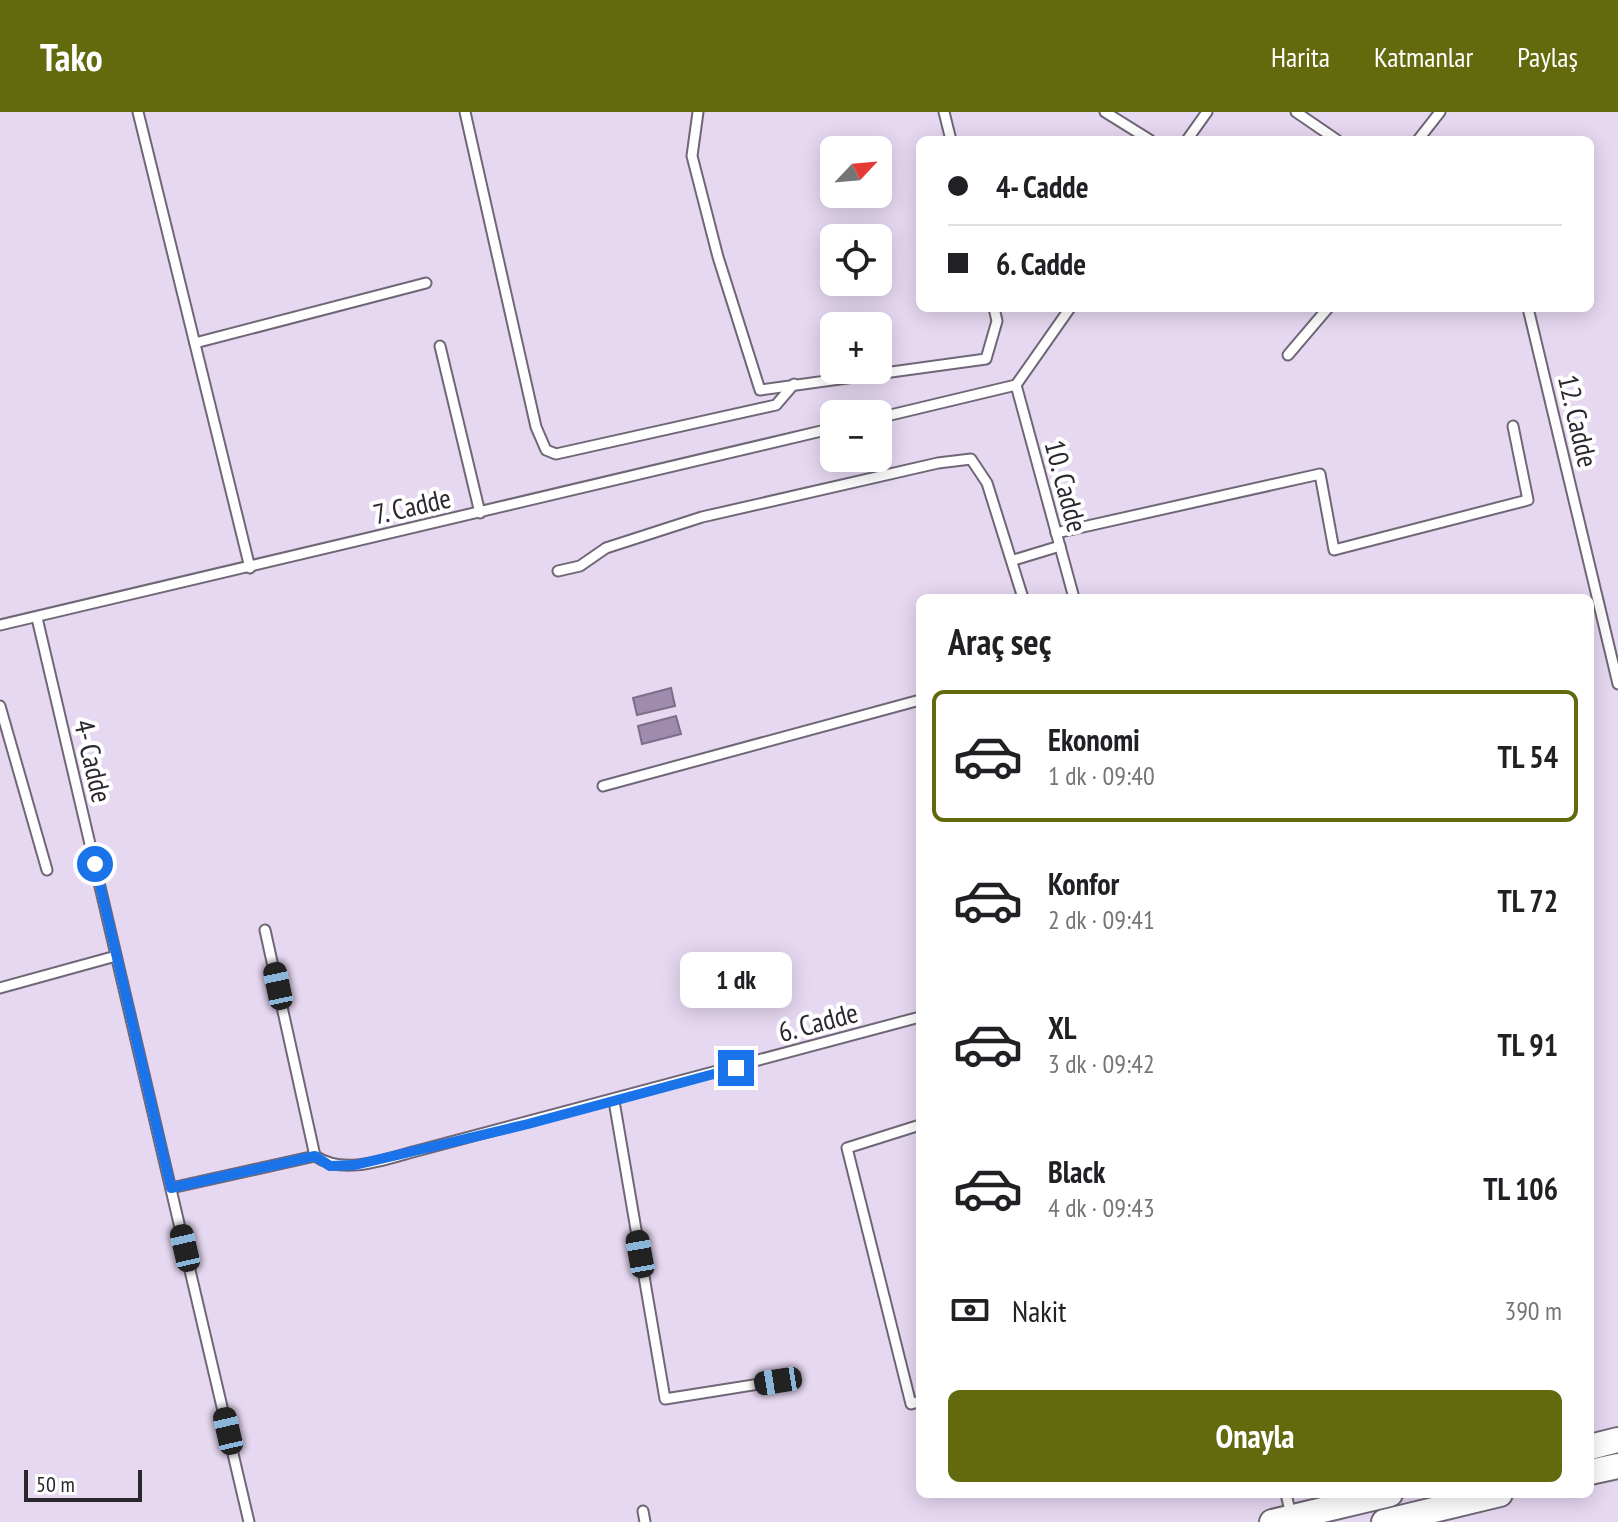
<!DOCTYPE html>
<html lang="tr">
<head>
<meta charset="utf-8">
<style>
  :root { --surface:#fff; --page:#f2f2f2; --text:#202124; --muted:#757577; --line:#e0e0e0; --accent:#626a0d }
  body { margin:0; font-family:"PT Sans Narrow",sans-serif; background:var(--page); color:var(--text); height:100vh; display:flex; flex-direction:column; font-size:30px; white-space:nowrap }
  * { box-sizing:border-box; margin:0 }
  p { font-size:26px; color:var(--muted) }
  .icon { flex:none; width:44px; height:44px; fill:none; stroke:currentColor; stroke-width:2; stroke-linecap:round; stroke-linejoin:round }
  .map { position:relative; flex:1; overflow:hidden }
  .sheet { position:absolute; left:916px; top:482px; width:678px; height:904px; display:flex; flex-direction:column; background:var(--surface); border-radius:12px; box-shadow:0 4px 20px #0003 }
  .sheet>* { flex:none }
  .banner { position:absolute; left:916px; top:24px; width:678px; height:176px; border-radius:12px; box-shadow:0 4px 20px #0003; display:grid; align-content:center; height:176px; padding:0 32px; background:var(--surface) }
  .needle { width:52px; rotate:64deg }
  .buttons { position:absolute; left:820px; top:24px; display:grid; gap:16px }
  .buttons a { display:grid; place-items:center; width:72px; height:72px; border-radius:12px; background:var(--surface); box-shadow:0 4px 20px #0003; font-size:40px }
  .scale { position:absolute; left:24px; bottom:20px; width:118px; box-sizing:border-box; padding-left:8px; border:4px solid #2b272e; border-top:0; font-size:22px; line-height:28px; white-space:nowrap; color:#2b272e; -webkit-text-stroke:6px #fff; paint-order:stroke }
  .end { position:absolute; width:36px; height:36px; margin:-18px; border:10px solid #1a73e8; background:#fff; box-shadow:0 0 0 4px #fff }
  .from { border-radius:50% }
  .bubble { position:absolute; height:56px; border-radius:12px; background:var(--surface); box-shadow:0 4px 20px #0003; font-size:26px; font-weight:700; line-height:56px; text-align:center }
  .car { position:absolute; width:24px; height:48px; margin:-24px -12px; border-radius:10px; box-shadow:0 0 6px 2px #0007; background:linear-gradient(#222 24%,#8ab4d8 0 40%,#222 0 76%,#8ab4d8 0 86%,#222 0) }
  .banner b { display:flex; align-items:center; gap:28px; height:76px; font-size:30px }
  .banner b+b { border-top:2px solid var(--line) }
  .banner i { width:20px; height:20px; background:var(--text) }
  ul { padding:0; list-style:none }
  li { display:flex; align-items:center; gap:24px; height:132px; margin:0 16px 12px; padding:0 16px; border:4px solid transparent; border-radius:12px }
  li div { flex:1 }
  li b { display:block; font-size:30px }
  li em { font-style:normal; font-weight:700 }
  li.selected { border-color:var(--accent) }
  li>.icon { width:72px; height:72px; stroke-width:1.5 }
  h2 { padding:0 32px; font-size:36px; line-height:96px }
  .pay { display:flex; align-items:center; gap:20px; height:88px; padding:0 32px; font-size:30px }
  .pay p { margin-inline-start:auto }
  .button { display:flex; gap:16px; margin-top:auto; padding:16px 32px }
  .button a { flex:1; height:92px; border-radius:12px; background:var(--accent); color:#fff; font-size:32px; font-weight:700; line-height:92px; text-align:center }
  header { display:flex; align-items:center; gap:48px; box-sizing:border-box; height:112px; padding:0 40px; background:var(--accent); color:#fff }
  header strong { font-size:38px }
  nav { display:flex; gap:44px; margin-inline-start:auto; font-size:28px }
  .map>svg:first-child { display:block }
  .built { fill:#e6d8f1; fill-rule:evenodd }
  .water { fill:#9f8bae; stroke:#7c6d88; stroke-width:2 }
  .lines { fill:none; stroke-linecap:round; stroke-linejoin:round }
  .service-casing { stroke:#6f6676; stroke-width:13 }
  .tertiary-casing { stroke:#6f6676; stroke-width:28 }
  .service { stroke:#fff; stroke-width:9 }
  .tertiary { stroke:#fff; stroke-width:24 }
  .route { stroke:#1a73e8; stroke-width:10 }
  .labels { text-anchor:middle; stroke-width:8; stroke-linejoin:round; paint-order:stroke }
  .street-label { font-size:28px; fill:#2b272e; stroke:#fff }
</style>
</head>
<body>
<header>
<strong>Tako</strong>
<nav><a>Harita</a><a>Katmanlar</a><a>Paylaş</a></nav>
</header>
<div class="map">
<svg width="1618" height="1410" viewBox="0 0 1618 1410">
  <rect width="100%" height="100%" fill="#f0e6f9"/>
  <!-- built -->
  <path class="built" d="M0 0H1618V1410H0ZM920 28H1590V196H920ZM834 38H878V82H834ZM834 126H878V170H834ZM834 214H878V258H834ZM834 302H878V346H834ZM920 486H1590V1382H920Z"/>
  <!-- water -->
  <g class="water">
    <path d="M671 576 675 594 637 603 633 586Z"/>
    <path d="M676 604 681 622 642 632 638 614Z"/>
  </g>
  <g class="lines">
    <!-- service casing -->
    <g class="service-casing">
      <g id="service">
        <path d="M138 0 250 456"/>
        <path d="M465 0 536 315 546 338 556 342 776 293 794 272"/>
        <path d="M698 0 692 44 718 145 760 278 986 247 997 209 994 196"/>
        <path d="M944 0 951 28"/>
        <path d="M1105 0 1150 28"/>
        <path d="M1296 0 1337 28"/>
        <path d="M1187 28 1207 0"/>
        <path d="M1418 28 1440 0"/>
        <path d="M1528 196 1618 572"/>
        <path d="M195 231 426 171"/>
        <path d="M440 234 480 401"/>
        <path d="M1288 243 1328 196"/>
        <path d="M1016 273 1074 486"/>
        <path d="M1016 273 1070 196"/>
        <path d="M878 306 1016 273"/>
        <path d="M1056 421 1320 362 1334 438 1528 388 1513 314"/>
        <path d="M1014 448 1060 434"/>
        <path d="M558 459 580 454 606 436 702 405 938 351 971 347 987 371 1023 486"/>
        <path d="M37 506 249 1410"/>
        <path d="M0 513 834 316"/>
        <path d="M0 594 47 758"/>
        <path d="M603 674 920 588"/>
        <path d="M265 818 315 1044"/>
        <path d="M0 876 116 844"/>
        <path d="M614 989 665 1287 778 1269"/>
        <path d="M920 1013 847 1036 911 1292 920 1289"/>
        <path d="M171 1076 315 1044C346 1065 390 1045 424 1037L920 905"/>
        <path d="M1286 1382 1291 1403"/>
        <path d="M643 1399 645 1410"/>
      </g>
    </g>
    <!-- tertiary casing -->
    <g class="tertiary-casing">
      <g id="tertiary">
        <path d="M1590 1335 1618 1328"/>
        <path d="M1590 1360 1618 1354"/>
        <path d="M1272 1410 1390 1382"/>
        <path d="M1384 1410 1500 1382"/>
      </g>
    </g>
    <!-- service -->
    <use href="#service" class="service"/>
    <!-- tertiary -->
    <use href="#tertiary" class="tertiary"/>
  </g>
  <g class="lines">
    <!-- route -->
    <path class="route" d="M95 752 171 1076 315 1044 330 1054 355 1053 528 1012 736 956"/>
  </g>
  <g class="labels">
    <!-- street labels -->
    <g class="street-label">
      <text transform="translate(1578 309) rotate(77)" y="10">12. Cadde</text>
      <text transform="translate(1066 374) rotate(75)" y="10">10. Cadde</text>
      <text transform="translate(412 394) rotate(-13)" y="10">7. Cadde</text>
      <text transform="translate(93 649) rotate(77)" y="10">4- Cadde</text>
      <text transform="translate(818 910) rotate(-15)" y="10">6. Cadde</text>
    </g>
  </g>
</svg>
<div class="buttons">
<a><svg class="needle" viewBox="-14 -14 28 28"><path d="M0-13l5 13h-10z" fill="#e53935"/><path d="M0 13l5-13h-10z" fill="#757577"/></svg></a>
<a><svg class="icon" aria-label="locate" viewBox="0 0 24 24"><circle cx="12" cy="12" r="6"/><path d="M12 2v4M12 18v4M2 12h4M18 12h4"/></svg></a>
<a>+</a>
<a>−</a>
</div>
<div class="scale">50 m</div>
<i class="end from" style="left:95px;top:752px"></i>
<i class="end" style="left:736px;top:956px"></i>
<div class="bubble" style="left:680px;top:840px;width:112px">1 dk</div>
<i class="car" style="left:278px;top:874px;rotate:348deg"></i>
<i class="car" style="left:185px;top:1136px;rotate:347deg"></i>
<i class="car" style="left:640px;top:1142px;rotate:350deg"></i>
<i class="car" style="left:778px;top:1269px;rotate:261deg"></i>
<i class="car" style="left:228px;top:1319px;rotate:347deg"></i>
<div class="banner">
<b><i class="from"></i>4- Cadde</b>
<b><i></i>6. Cadde</b>
</div>
<section class="sheet">
<h2>Araç seç</h2>
<ul>
<li class="selected"><svg class="icon" aria-label="car" viewBox="0 0 24 24"><path d="M5 17H2v-5l4-1 3-4h7l3 4 3 1v5h-3M9 17h6M6 11h13"/><circle cx="7" cy="17" r="2"/><circle cx="17" cy="17" r="2"/></svg><div><b>Ekonomi</b><p>1 dk · 09:40</p></div><em>TL 54</em></li>
<li><svg class="icon" aria-label="car" viewBox="0 0 24 24"><path d="M5 17H2v-5l4-1 3-4h7l3 4 3 1v5h-3M9 17h6M6 11h13"/><circle cx="7" cy="17" r="2"/><circle cx="17" cy="17" r="2"/></svg><div><b>Konfor</b><p>2 dk · 09:41</p></div><em>TL 72</em></li>
<li><svg class="icon" aria-label="car" viewBox="0 0 24 24"><path d="M5 17H2v-5l4-1 3-4h7l3 4 3 1v5h-3M9 17h6M6 11h13"/><circle cx="7" cy="17" r="2"/><circle cx="17" cy="17" r="2"/></svg><div><b>XL</b><p>3 dk · 09:42</p></div><em>TL 91</em></li>
<li><svg class="icon" aria-label="car" viewBox="0 0 24 24"><path d="M5 17H2v-5l4-1 3-4h7l3 4 3 1v5h-3M9 17h6M6 11h13"/><circle cx="7" cy="17" r="2"/><circle cx="17" cy="17" r="2"/></svg><div><b>Black</b><p>4 dk · 09:43</p></div><em>TL 106</em></li>
</ul>
<div class="pay"><svg class="icon" aria-label="cash" viewBox="0 0 24 24"><path d="M3 7h18v10H3z"/><circle cx="12" cy="12" r="2"/></svg>Nakit<p>390 m</p></div>
<div class="button"><a>Onayla</a></div>
</section>
</div>
</body>
</html>
